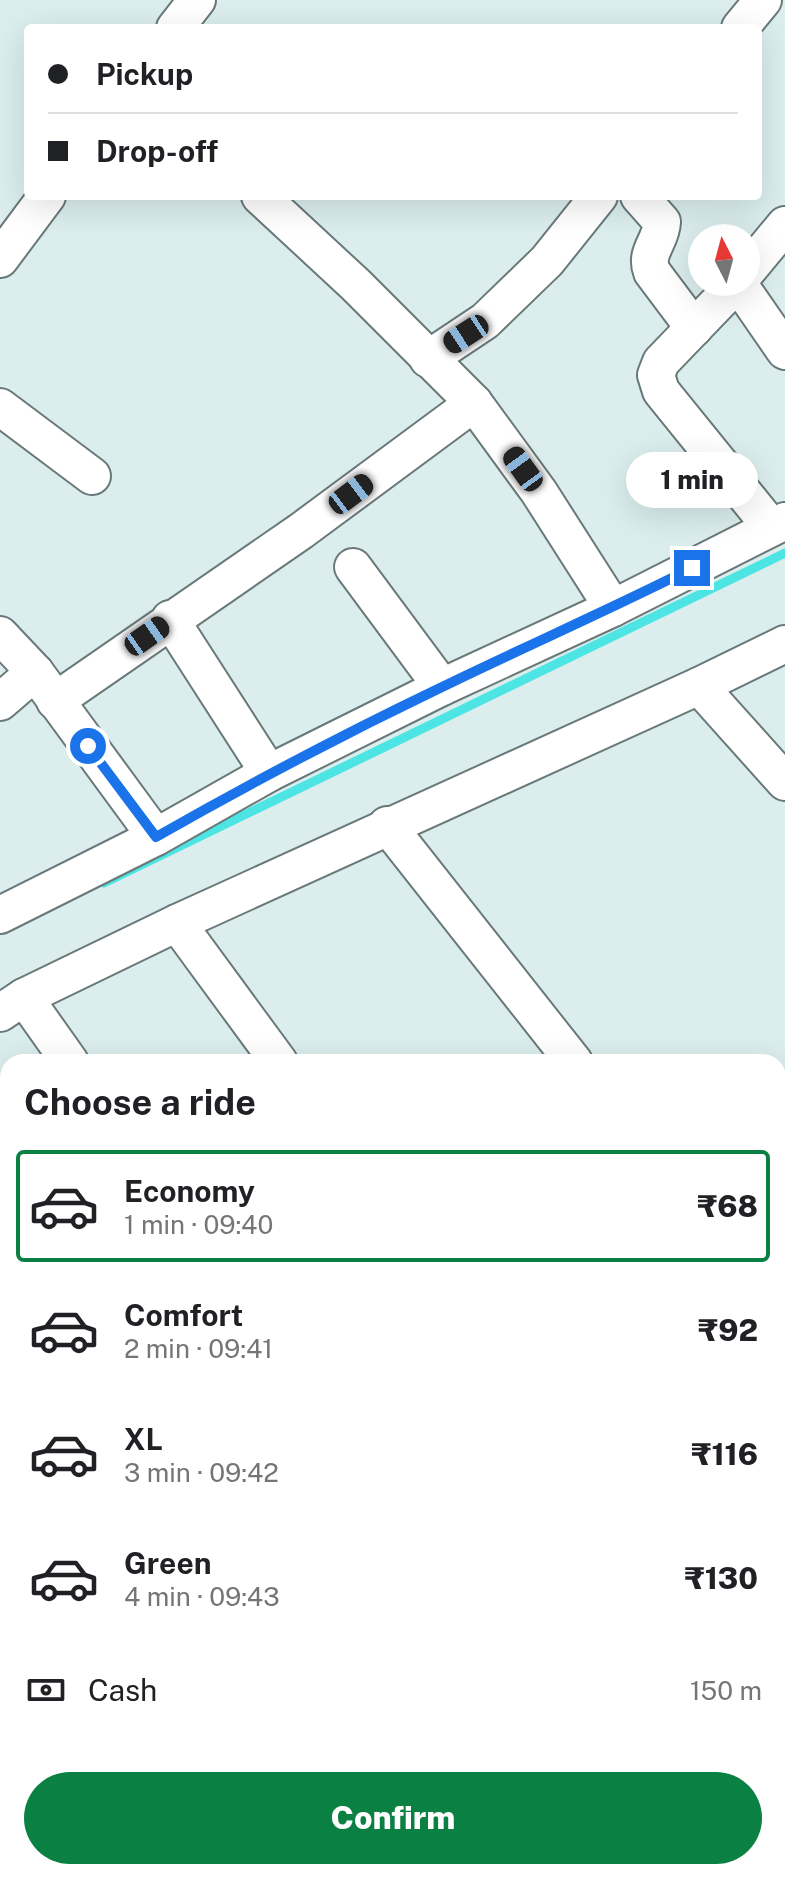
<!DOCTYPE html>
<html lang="en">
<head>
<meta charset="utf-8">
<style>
  :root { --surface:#fff; --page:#f6f6f6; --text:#202124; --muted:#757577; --line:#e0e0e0; --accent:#0b8043 }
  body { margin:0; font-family:"Public Sans",sans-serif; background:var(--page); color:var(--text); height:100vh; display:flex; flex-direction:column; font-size:30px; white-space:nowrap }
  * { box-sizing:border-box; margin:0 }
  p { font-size:26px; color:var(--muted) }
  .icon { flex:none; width:44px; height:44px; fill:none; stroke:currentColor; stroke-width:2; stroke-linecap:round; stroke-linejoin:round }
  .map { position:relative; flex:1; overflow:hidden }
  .sheet { position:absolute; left:0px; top:1054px; width:786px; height:826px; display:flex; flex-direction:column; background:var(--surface); border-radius:24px 24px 0 0; box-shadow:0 8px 32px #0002 }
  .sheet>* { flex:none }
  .hud { position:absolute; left:24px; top:24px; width:738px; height:176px; border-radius:8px; box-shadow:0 8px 32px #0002; display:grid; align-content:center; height:176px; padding:0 24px; background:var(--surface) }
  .needle { width:52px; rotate:354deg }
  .tools { position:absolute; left:688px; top:224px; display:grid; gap:16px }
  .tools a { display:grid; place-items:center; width:72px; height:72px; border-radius:50%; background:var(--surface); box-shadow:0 8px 32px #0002; font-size:40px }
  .end { position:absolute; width:36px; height:36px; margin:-18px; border:10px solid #1a73e8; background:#fff; box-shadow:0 0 0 4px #fff }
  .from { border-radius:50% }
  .bubble { position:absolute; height:56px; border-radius:28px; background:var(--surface); box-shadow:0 8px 32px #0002; font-size:26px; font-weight:800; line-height:56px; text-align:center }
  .car { position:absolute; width:24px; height:48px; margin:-24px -12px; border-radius:10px; box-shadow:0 0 6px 2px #0007; background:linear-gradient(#222 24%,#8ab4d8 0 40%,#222 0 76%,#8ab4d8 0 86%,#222 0) }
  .hud b { display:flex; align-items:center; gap:28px; height:76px; font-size:30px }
  .hud b+b { border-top:2px solid var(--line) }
  .hud i { width:20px; height:20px; background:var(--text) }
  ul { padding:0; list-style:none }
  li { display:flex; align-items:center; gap:24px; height:112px; margin:0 16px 12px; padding:0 8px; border:4px solid transparent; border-radius:8px }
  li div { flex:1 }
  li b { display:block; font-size:30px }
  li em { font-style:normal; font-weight:800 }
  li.on { border-color:var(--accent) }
  li>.icon { width:72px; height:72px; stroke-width:1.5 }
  h2 { padding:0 24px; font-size:36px; line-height:96px }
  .pay { display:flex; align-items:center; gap:20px; height:88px; padding:0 24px; font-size:30px }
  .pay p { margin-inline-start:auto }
  .primary-button { display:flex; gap:16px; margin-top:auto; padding:16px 24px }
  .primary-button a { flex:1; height:92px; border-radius:48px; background:var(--accent); color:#fff; font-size:32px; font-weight:800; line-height:92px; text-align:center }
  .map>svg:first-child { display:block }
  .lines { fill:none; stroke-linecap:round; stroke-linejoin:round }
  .stream { stroke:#4ce5e3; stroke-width:9 }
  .street-casing { stroke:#697979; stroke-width:40 }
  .secondary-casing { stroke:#697979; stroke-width:48 }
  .street { stroke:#fff; stroke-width:36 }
  .secondary { stroke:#fff; stroke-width:44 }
  .route { stroke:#1a73e8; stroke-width:10 }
</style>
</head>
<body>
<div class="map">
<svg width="785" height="1879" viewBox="0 0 785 1879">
  <rect width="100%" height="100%" fill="#dbeded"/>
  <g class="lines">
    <!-- stream -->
    <path class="stream" d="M104 883 785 553"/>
    <!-- street casing -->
    <g class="street-casing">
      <g id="street">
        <path d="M175 28 197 0"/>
        <path d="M740 28 763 0"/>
        <path d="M260 196 356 285 474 403 539 492 613 608"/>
        <path d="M639 196 662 222C661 242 644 252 652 272L694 328"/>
        <path d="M0 259 47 196"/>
        <path d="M746 272 785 225"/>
        <path d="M738 282 661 362 656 375 661 391 771 527"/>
        <path d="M738 283 785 351"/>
        <path d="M428 359 485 321 547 261 599 196"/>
        <path d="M0 407 92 476"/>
        <path d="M353 567 442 687"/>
        <path d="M170 619 269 773"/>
        <path d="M0 635 35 672 156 837"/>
        <path d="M699 686 785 782"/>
        <path d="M55 701 301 531 474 403"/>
        <path d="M0 702 35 672"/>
        <path d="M387 825 574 1062"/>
        <path d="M0 915 156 837 269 773 442 687 613 608 785 521"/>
        <path d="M177 923 279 1062"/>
        <path d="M24 997 70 1062"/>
        <path d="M0 1013 24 997 177 923 699 686 785 644"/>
        <path d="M0 1195 8 1205"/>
        <path d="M0 1510 8 1516"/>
        <path d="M778 1641 785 1648"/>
        <path d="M0 1719 8 1721"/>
        <path d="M367 1872 372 1879"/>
        <path d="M700 1879 708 1872"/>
      </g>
    </g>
    <!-- secondary casing -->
    <g class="secondary-casing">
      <g id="secondary">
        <path d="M778 1342 785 1334"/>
        <path d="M294 1879 300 1872"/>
      </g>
    </g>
    <!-- street -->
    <use href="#street" class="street"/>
    <!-- secondary -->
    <use href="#secondary" class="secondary"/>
  </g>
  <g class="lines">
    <!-- route -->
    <path class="route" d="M88 746 156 837C249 784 344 734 440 688 524 647 609 610 692 568"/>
  </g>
</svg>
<div class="tools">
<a><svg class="needle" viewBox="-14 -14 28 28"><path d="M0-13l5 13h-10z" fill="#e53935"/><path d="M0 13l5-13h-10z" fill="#757577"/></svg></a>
</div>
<i class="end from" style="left:88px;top:746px"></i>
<i class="end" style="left:692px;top:568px"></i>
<div class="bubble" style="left:626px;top:452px;width:132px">1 min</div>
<i class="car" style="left:466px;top:334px;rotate:237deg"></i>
<i class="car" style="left:523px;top:469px;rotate:324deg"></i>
<i class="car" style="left:351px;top:494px;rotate:53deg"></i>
<i class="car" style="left:147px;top:636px;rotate:55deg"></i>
<div class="hud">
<b><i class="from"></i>Pickup</b>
<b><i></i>Drop-off</b>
</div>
<section class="sheet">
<h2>Choose a ride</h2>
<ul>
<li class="on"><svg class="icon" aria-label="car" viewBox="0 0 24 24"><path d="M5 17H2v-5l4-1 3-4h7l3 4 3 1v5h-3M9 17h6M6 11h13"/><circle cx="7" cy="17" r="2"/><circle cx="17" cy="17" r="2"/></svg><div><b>Economy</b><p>1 min · 09:40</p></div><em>₹68</em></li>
<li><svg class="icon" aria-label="car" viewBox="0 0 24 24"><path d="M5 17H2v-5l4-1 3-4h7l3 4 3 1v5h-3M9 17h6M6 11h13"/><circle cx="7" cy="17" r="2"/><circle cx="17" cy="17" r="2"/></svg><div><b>Comfort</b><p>2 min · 09:41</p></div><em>₹92</em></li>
<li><svg class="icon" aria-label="car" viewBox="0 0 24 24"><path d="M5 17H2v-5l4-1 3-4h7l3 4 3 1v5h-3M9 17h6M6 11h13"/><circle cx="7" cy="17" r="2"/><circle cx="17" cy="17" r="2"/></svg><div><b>XL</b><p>3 min · 09:42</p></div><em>₹116</em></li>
<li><svg class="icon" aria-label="car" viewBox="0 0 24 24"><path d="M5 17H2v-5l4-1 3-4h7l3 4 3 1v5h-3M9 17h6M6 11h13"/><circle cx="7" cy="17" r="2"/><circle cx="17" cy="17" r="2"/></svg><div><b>Green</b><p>4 min · 09:43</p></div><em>₹130</em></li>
</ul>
<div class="pay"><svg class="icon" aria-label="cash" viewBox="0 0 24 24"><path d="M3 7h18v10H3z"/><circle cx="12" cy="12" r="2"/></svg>Cash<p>150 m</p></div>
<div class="primary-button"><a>Confirm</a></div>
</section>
</div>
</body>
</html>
